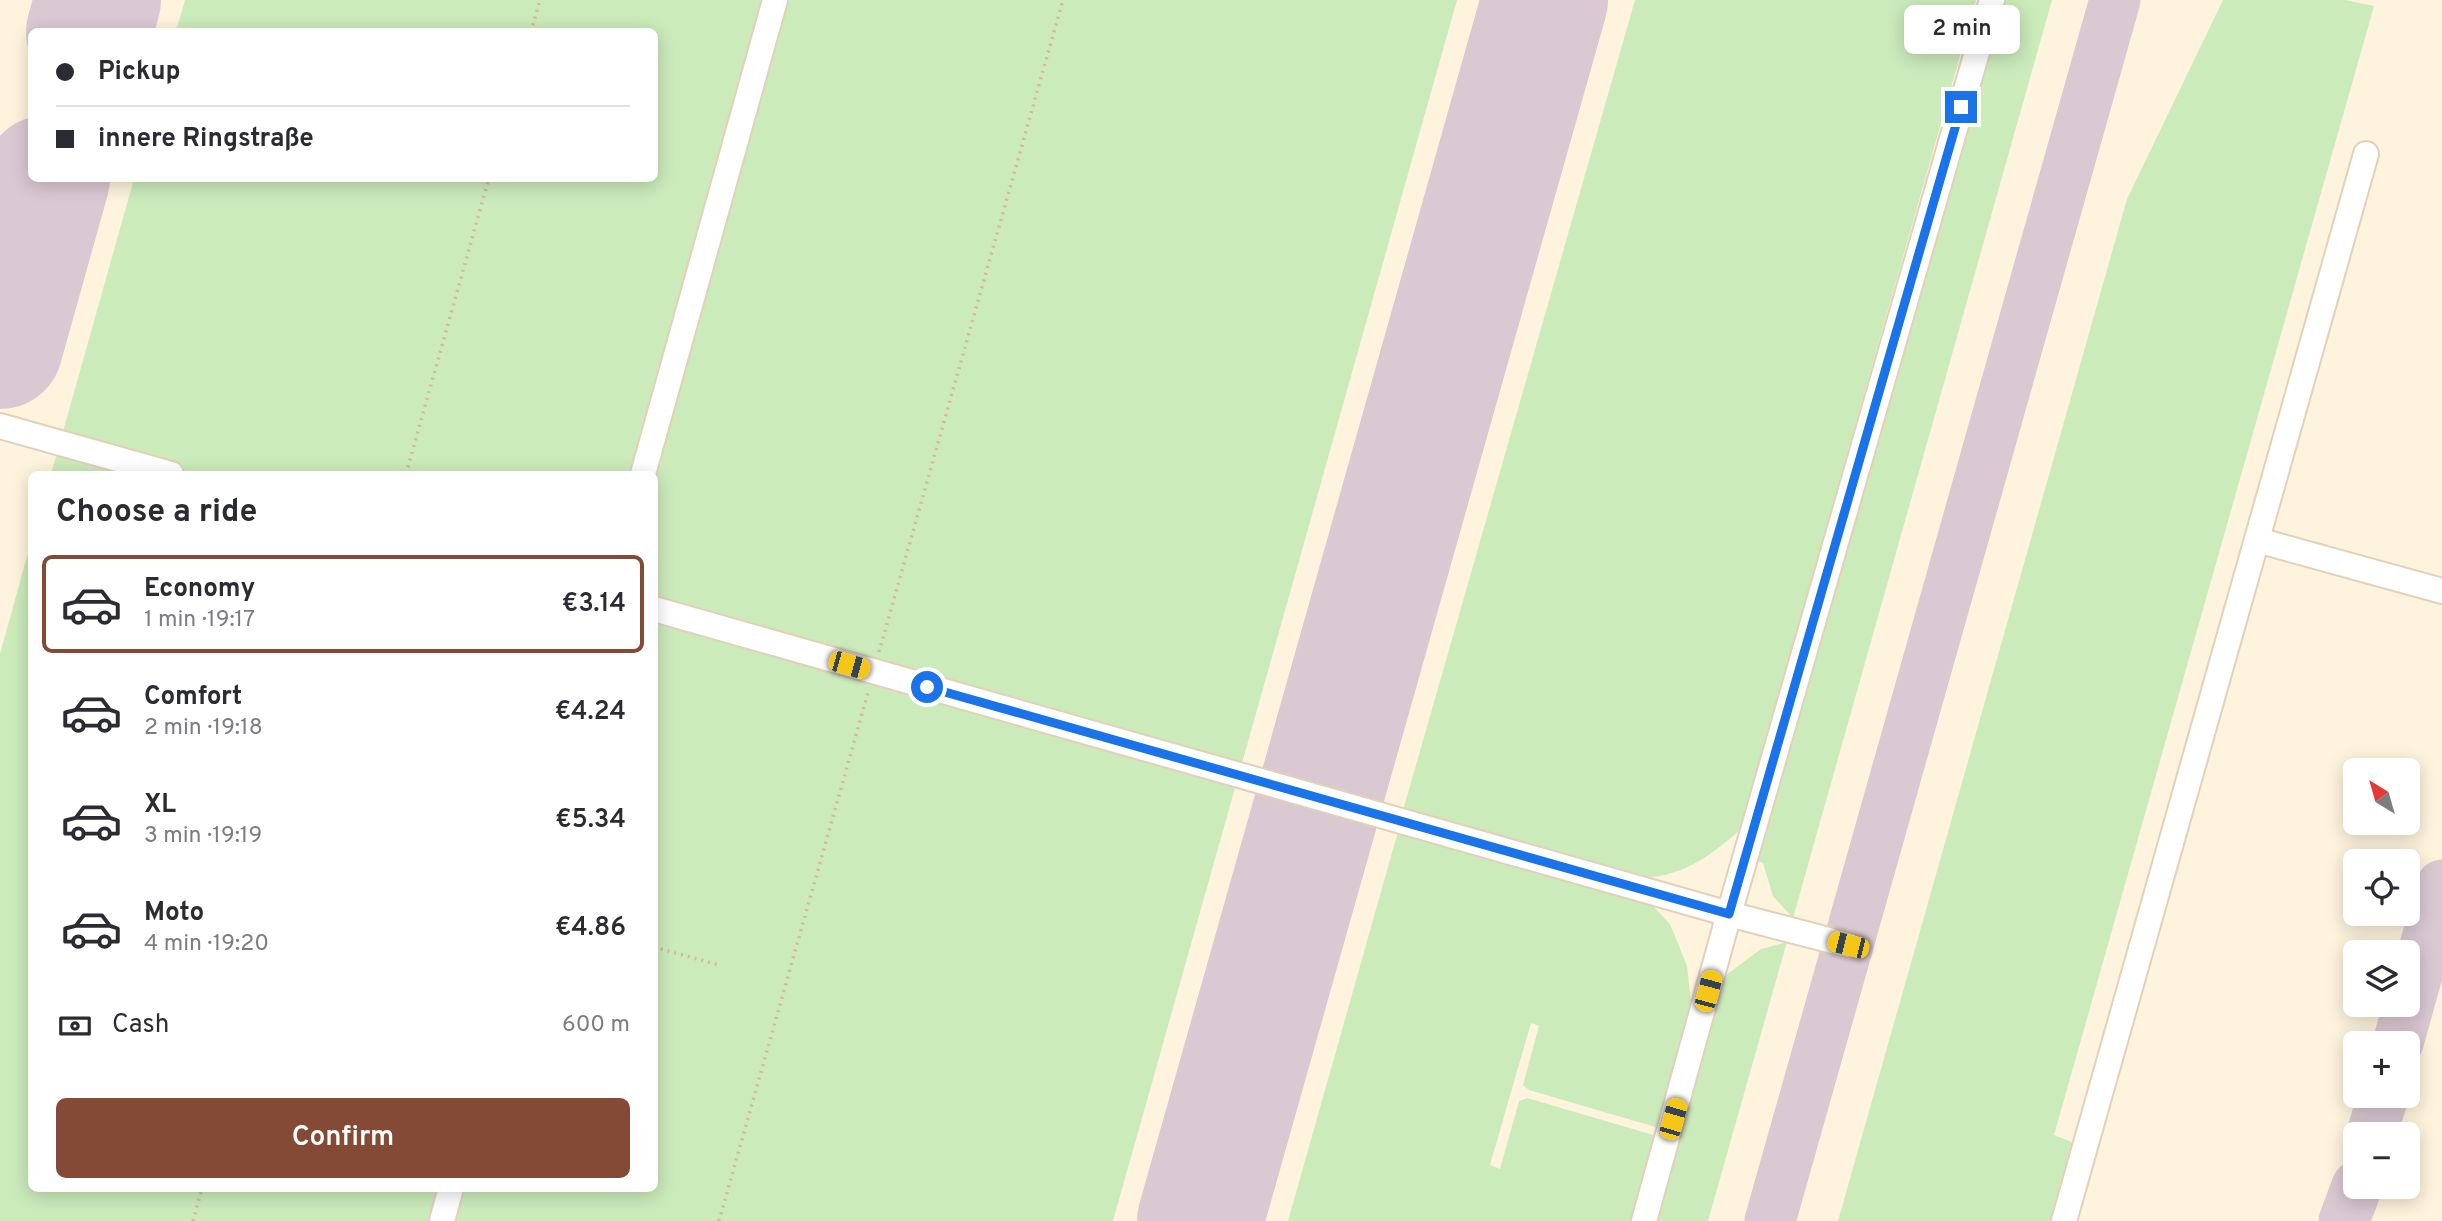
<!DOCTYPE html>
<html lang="en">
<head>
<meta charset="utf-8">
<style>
  :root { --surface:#fff; --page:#f2f2f3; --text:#2b2b33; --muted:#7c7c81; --line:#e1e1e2; --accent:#844a36 }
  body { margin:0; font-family:Overpass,sans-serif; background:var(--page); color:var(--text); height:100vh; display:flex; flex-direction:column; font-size:26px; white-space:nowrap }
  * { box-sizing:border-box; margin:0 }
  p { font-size:23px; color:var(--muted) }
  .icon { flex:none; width:38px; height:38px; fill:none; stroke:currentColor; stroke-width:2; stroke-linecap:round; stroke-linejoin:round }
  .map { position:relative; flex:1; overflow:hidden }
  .sheet { position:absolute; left:28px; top:471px; width:630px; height:721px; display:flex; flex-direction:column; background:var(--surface); border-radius:10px; box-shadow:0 4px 18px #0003 }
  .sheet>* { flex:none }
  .banner { position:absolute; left:28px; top:28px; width:630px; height:154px; border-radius:10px; box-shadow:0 4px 18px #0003; display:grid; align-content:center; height:154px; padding:0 28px; background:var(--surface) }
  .needle { width:46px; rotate:323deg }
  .buttons { position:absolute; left:2343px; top:758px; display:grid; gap:14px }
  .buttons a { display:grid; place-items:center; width:77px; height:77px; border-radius:10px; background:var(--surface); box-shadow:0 4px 18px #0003; font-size:35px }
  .end { position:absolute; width:32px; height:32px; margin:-16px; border:9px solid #1a73e8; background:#fff; box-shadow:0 0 0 4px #fff }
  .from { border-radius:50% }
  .bubble { position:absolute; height:49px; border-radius:10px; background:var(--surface); box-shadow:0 4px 18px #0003; font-size:23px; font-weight:600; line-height:49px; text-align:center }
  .car { position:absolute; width:21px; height:42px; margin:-21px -10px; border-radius:9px; box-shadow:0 0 5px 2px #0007; background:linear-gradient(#f5c518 24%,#345 0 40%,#f5c518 0 76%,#345 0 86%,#f5c518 0) }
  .banner b { display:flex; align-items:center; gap:24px; height:66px; font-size:26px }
  .banner b+b { border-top:2px solid var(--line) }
  .banner i { width:18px; height:18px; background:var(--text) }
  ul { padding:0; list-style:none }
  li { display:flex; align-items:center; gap:21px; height:98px; margin:0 14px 10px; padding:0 14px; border:4px solid transparent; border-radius:10px }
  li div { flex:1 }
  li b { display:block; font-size:26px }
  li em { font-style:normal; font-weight:600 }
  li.current { border-color:var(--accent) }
  li>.icon { width:63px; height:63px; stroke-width:1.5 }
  h2 { padding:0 28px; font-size:32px; line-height:84px }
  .pay { display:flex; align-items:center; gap:18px; height:77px; padding:0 28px; font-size:26px }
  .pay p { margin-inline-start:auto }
  .action { display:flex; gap:14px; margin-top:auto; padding:14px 28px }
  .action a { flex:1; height:80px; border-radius:10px; background:var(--accent); color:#fff; font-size:28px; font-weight:600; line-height:80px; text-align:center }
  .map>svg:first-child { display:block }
  .green { fill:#cbebbb }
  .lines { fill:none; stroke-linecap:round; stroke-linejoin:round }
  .taxiway { stroke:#dac8d2; stroke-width:51 }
  .runway { stroke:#dac8d2; stroke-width:126 }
  .minor-casing { stroke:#e2d0b9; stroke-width:28 }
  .path { stroke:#d9b697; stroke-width:3.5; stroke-dasharray:2 5; stroke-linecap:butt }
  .minor { stroke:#fff; stroke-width:24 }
  .route { stroke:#1a73e8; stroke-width:9 }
</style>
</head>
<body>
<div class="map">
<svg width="2442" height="1221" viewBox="0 0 2442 1221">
  <rect width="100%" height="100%" fill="#fef4dd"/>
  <!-- green -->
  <g class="green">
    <path d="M185 0H767L637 474H51L134 179 654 178V32L176 31Z"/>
    <path d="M789 0H1457L1113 1221H453L462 1188H654V474Z"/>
    <path d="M1635 0H1976L1740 830C1707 859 1677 880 1631 878L1402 814Z"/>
    <path d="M2004 0H2052L1793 918 1773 896 1763 863 1758 861Z"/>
    <path d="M2223 0H2345L2374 6 2054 1135 2072 1142 2050 1221H1838L2127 199Z"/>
    <path d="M31 542 32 1188H439L430 1221H0V654Z"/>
    <path d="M1399 828 1622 889 1651 904 1670 924 1687 966 1691 1003 1659 1128 1529 1090 1523 1085 1539 1026 1531 1023 1490 1165 1500 1169 1519 1101 1527 1098 1657 1136 1633 1221H1288Z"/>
    <path d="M1787 942 1708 1221H1657L1726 975 1761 949Z"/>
  </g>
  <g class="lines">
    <!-- taxiway -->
    <g class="taxiway">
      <path d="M1540 17 1549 0"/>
      <path d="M2398 1043 2442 885"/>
      <path d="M2372 1134 2383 1096"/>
      <path d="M1770 1221 2115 0"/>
      <path d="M2344 1221 2357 1186"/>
    </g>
    <!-- runway -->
    <g class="runway">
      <path d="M89 32 98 0"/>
      <path d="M0 346 47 178"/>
      <path d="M1200 1221 1545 0"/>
    </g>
    <!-- minor casing -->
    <g class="minor-casing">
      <g id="minor">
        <path d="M0 426 171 474"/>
        <path d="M643 474 775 0"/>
        <path d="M2257 540 2442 591"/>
        <path d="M654 609 1729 914 1848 945"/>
        <path d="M442 1221 451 1188"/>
        <path d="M1644 1221 1729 914 1992 0"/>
        <path d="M2064 1221 2366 154"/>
      </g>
    </g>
    <!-- path -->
    <g class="path">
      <path d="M531 32 540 0"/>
      <path d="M406 474 489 178"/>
      <path d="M879 652 1063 0"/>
      <path d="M654 947 719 965"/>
      <path d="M193 1221 202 1188"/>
      <path d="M719 1221 869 689"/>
    </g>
    <!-- minor -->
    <use href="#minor" class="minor"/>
  </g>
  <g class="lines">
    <!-- route -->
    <path class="route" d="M927 687 1729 914 1961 107"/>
  </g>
</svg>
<div class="buttons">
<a><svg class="needle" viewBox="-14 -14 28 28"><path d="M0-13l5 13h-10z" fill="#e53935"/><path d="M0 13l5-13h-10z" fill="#7c7c81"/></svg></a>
<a><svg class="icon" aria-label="locate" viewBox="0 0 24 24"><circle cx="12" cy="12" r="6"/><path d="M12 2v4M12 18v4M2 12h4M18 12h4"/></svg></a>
<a><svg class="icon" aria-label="layers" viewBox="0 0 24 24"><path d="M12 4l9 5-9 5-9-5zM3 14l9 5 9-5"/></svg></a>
<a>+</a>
<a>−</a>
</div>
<i class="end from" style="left:927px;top:687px"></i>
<i class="end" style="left:1961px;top:107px"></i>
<div class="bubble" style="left:1904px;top:5px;width:116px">2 min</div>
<i class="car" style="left:849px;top:665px;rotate:106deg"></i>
<i class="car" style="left:1848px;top:945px;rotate:284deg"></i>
<i class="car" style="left:1708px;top:991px;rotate:15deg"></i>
<i class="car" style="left:1673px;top:1119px;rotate:16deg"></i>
<div class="banner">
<b><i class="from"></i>Pickup</b>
<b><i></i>innere Ringstraße</b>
</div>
<section class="sheet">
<h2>Choose a ride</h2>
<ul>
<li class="current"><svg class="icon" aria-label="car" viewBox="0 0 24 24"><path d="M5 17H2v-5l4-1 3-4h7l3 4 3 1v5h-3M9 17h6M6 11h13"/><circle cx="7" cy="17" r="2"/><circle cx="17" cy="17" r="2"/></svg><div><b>Economy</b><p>1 min · 19:17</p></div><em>€3.14</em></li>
<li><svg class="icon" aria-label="car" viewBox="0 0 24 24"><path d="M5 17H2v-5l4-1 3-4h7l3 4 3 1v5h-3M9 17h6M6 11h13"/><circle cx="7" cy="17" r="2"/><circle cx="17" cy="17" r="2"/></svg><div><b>Comfort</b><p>2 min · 19:18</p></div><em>€4.24</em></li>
<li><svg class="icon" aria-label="car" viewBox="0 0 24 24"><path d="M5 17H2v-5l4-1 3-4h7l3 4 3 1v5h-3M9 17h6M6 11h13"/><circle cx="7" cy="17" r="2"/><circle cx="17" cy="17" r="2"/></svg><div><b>XL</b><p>3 min · 19:19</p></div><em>€5.34</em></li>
<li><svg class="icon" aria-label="car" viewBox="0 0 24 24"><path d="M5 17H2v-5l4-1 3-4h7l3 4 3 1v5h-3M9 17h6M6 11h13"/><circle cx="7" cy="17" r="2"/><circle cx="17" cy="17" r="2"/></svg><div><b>Moto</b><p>4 min · 19:20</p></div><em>€4.86</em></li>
</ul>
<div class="pay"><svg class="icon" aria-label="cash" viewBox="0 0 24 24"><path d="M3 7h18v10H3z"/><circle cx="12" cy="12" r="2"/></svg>Cash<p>600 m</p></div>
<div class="action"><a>Confirm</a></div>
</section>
</div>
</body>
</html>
